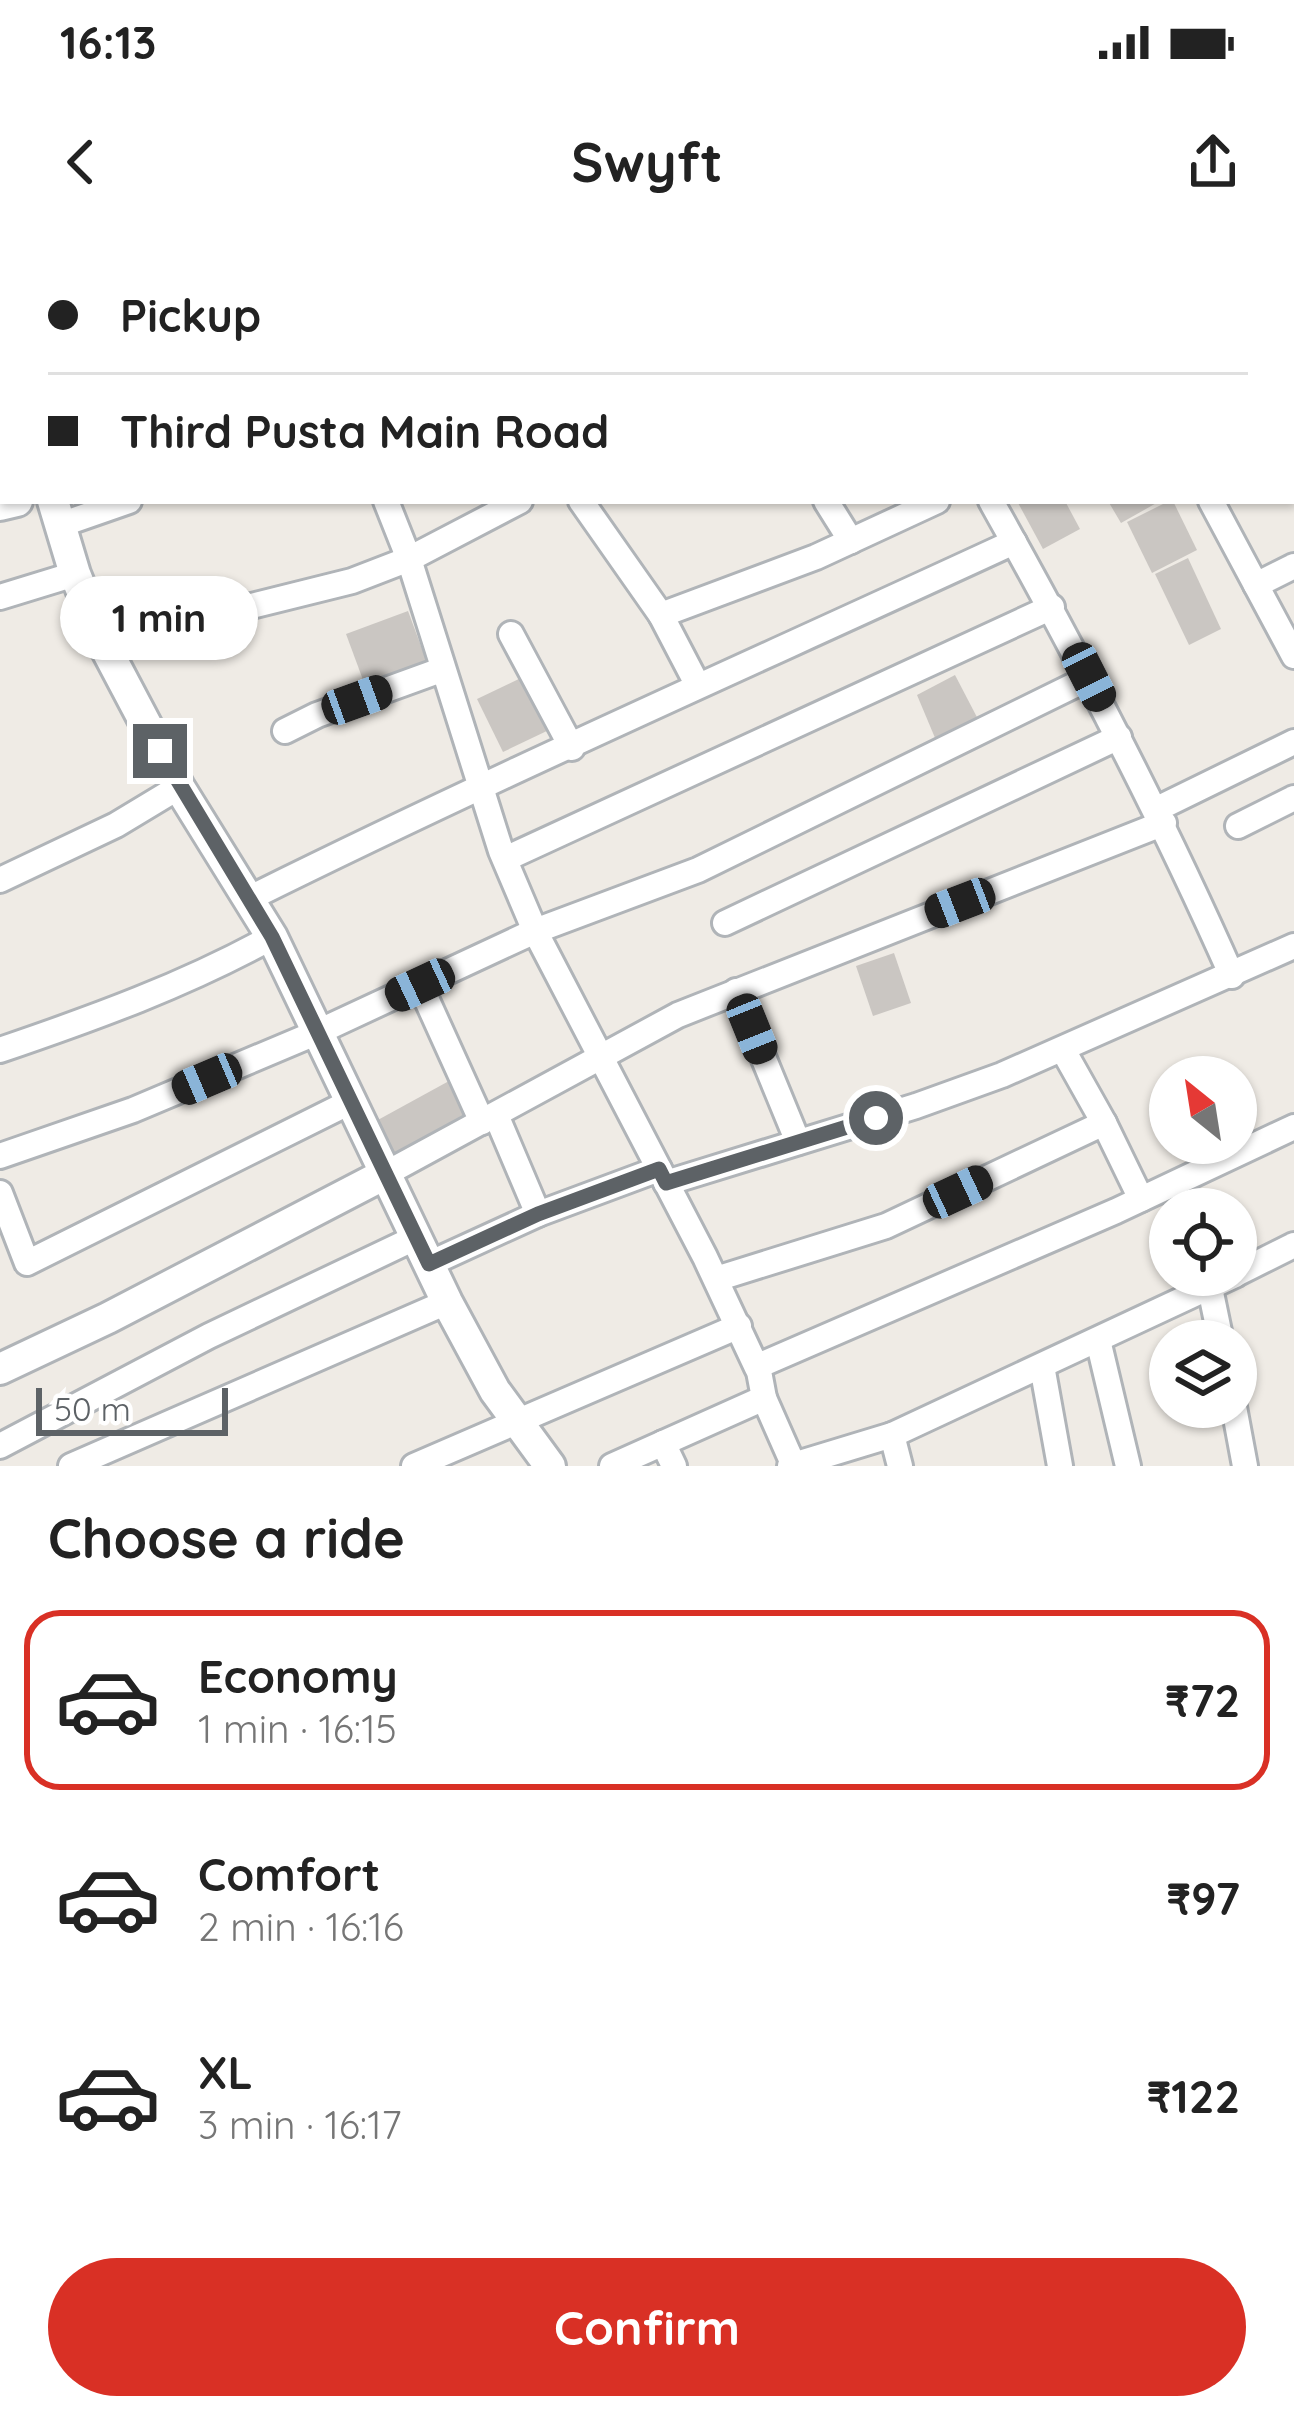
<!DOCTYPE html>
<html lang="en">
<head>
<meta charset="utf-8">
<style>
  :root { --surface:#fff; --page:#f2f2f2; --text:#222; --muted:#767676; --line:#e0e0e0; --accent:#d93025 }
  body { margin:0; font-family:Quicksand,sans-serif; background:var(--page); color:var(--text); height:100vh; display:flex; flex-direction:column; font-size:45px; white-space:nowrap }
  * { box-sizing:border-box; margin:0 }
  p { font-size:39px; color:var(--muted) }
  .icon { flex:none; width:66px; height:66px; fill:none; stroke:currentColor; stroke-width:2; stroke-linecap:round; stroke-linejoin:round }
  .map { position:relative; height:1226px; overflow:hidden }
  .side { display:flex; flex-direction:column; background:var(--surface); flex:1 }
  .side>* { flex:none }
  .guide { position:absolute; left:0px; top:0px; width:1296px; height:264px; box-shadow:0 3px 9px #0004; display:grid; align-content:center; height:264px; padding:0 48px; background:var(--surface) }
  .needle { width:78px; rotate:330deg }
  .buttons { position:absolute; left:1149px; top:816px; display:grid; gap:24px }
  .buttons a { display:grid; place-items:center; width:108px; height:108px; border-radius:50%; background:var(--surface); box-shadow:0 3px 9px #0004; font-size:60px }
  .scale { position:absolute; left:36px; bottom:30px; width:192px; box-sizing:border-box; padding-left:12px; border:6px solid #5d6266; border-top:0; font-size:33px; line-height:42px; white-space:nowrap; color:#5d6266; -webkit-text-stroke:9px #fff; paint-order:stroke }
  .end { position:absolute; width:54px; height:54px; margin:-27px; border:15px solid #5d6266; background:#fff; box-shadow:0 0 0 6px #fff }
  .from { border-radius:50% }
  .bubble { position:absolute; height:84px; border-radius:42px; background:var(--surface); box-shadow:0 3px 9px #0004; font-size:39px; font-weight:700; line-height:84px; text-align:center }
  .car { position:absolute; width:36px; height:72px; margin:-36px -18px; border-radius:15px; box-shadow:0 0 9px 3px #0007; background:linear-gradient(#222 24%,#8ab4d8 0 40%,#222 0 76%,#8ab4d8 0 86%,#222 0) }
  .guide b { display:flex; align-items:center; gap:42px; height:114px; font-size:45px }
  .guide b+b { border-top:3px solid var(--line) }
  .guide i { width:30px; height:30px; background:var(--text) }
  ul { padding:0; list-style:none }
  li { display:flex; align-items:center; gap:36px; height:180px; margin:0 24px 18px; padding:0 24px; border:6px solid transparent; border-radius:36px }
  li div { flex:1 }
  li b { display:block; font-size:45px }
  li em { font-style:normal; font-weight:700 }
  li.on { border-color:var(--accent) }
  li>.icon { width:108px; height:108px; stroke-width:1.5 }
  h2 { padding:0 48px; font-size:54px; line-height:144px }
  .action { display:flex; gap:24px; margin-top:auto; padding:24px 48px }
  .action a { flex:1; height:138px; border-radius:72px; background:var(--accent); color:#fff; font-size:48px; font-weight:700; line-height:138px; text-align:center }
  .status { display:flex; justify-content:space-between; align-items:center; height:84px; padding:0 60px; background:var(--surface); direction:ltr }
  .status svg { height:33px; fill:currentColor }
  header { display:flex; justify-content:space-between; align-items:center; height:156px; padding:0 48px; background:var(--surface); font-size:54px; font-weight:700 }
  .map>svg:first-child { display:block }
  .building { fill:#cac6c2 }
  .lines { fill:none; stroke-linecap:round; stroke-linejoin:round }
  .minor-casing { stroke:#b0b4b8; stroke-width:30 }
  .tertiary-casing { stroke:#b0b4b8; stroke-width:36 }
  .minor { stroke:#fff; stroke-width:24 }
  .tertiary { stroke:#fff; stroke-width:30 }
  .route { stroke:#5d6266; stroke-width:15 }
</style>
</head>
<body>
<div class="status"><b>16:13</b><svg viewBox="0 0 49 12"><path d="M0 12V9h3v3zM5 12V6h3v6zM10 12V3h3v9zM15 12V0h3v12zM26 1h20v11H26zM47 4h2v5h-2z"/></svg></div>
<header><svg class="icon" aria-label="back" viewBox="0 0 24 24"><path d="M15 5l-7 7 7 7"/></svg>Swyft<svg class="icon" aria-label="share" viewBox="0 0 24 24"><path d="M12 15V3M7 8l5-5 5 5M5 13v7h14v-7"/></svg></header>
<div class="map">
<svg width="1294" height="1226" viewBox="0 0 1294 1226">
  <rect width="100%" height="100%" fill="#efebe5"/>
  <!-- building -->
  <g class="building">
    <path d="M1017 261H1065L1080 289 1043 309Z"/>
    <path d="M1108 261H1160L1121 283Z"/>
    <path d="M1169 261H1173L1197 310 1152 333 1127 282Z"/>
    <path d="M1188 318 1221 389 1189 405 1155 334Z"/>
    <path d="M408 371 428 425 366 448 346 394Z"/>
    <path d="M955 435 980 483 938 505 917 455Z"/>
    <path d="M525 436 551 489 503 512 477 459Z"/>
    <path d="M894 713 911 763 873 776 856 726Z"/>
    <path d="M449 841 467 874 394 914 376 881Z"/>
  </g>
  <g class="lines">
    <!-- minor casing -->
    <g class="minor-casing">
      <g id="minor">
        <path d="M398 0 400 3"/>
        <path d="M661 0 663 3"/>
        <path d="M844 0 846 3"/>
        <path d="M1073 0 1074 3"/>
        <path d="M420 3 424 0"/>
        <path d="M541 3 546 0"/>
        <path d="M925 3 930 0"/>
        <path d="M1142 3 1148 0"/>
        <path d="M1293 46 1294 45"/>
        <path d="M0 164H3"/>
        <path d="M386 261 409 319 501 611 535 691 705 1017 757 1128"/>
        <path d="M581 261 661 375 697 444"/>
        <path d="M826 261 851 301"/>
        <path d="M991 261C1078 416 1160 573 1232 736"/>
        <path d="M1211 261 1294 416"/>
        <path d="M60 285 129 261"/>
        <path d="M1256 345 1294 326"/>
        <path d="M0 357 75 334"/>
        <path d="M661 375 816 317 937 261"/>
        <path d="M511 394 572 508"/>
        <path d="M103 403 352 341 409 319 520 261"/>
        <path d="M285 491 317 475 441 430"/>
        <path d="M1157 569 1294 502"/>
        <path d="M1238 586 1294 558"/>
        <path d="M505 619 1052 367"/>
        <path d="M0 640 116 585 179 547"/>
        <path d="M250 658C502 533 759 420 1014 302"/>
        <path d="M725 683 1119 497"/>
        <path d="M420 745 482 882"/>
        <path d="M736 751 798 902"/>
        <path d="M0 810C94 778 185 745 272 697"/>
        <path d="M496 875 538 974 659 929"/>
        <path d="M1104 883 1141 959"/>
        <path d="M0 916 133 870 318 792 535 691 698 630 1089 438"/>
        <path d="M387 933 678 775 1164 583"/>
        <path d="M666 943 916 866 1002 835 1294 706"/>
        <path d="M0 953 27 1023 352 861"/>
        <path d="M429 1024 538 974"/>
        <path d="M1236 1034 1294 1005"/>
        <path d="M716 1039 886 986 1104 883 1063 810"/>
        <path d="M1210 1048 1221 1101"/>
        <path d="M1098 1100 1128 1226"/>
        <path d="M1042 1126 1060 1226"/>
        <path d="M764 1158 794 1226"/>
        <path d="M1234 1167 1245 1226"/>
        <path d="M892 1195 900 1226"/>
        <path d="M663 1203 674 1226"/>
        <path d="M0 1206 209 1096 417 997"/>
        <path d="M71 1226 447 1062"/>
        <path d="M414 1226 739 1086"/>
        <path d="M612 1226 764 1158 758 1126 1116 971 1294 887"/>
        <path d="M790 1226 892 1195 1235 1035"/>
      </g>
    </g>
    <!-- tertiary casing -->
    <g class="tertiary-casing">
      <g id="tertiary">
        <path d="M39 0V3"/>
        <path d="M53 261 75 334 103 403 179 547 272 697 447 1062 495 1151 550 1226"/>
        <path d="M0 265 17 261"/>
        <path d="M0 1129 108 1078 387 933"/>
      </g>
    </g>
    <!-- minor -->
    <use href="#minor" class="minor"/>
    <!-- tertiary -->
    <use href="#tertiary" class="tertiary"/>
  </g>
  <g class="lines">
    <!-- route -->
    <path class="route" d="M160 511 272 697 429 1024 538 974 659 929 666 943 876 878"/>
  </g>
</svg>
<div class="buttons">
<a><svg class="needle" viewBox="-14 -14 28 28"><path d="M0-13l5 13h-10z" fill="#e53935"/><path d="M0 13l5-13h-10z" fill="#767676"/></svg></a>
<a><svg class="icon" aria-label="locate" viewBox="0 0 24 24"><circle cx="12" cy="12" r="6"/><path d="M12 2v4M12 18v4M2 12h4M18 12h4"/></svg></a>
<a><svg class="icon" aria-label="layers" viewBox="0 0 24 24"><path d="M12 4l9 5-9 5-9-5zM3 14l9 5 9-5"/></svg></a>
</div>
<div class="scale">50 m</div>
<i class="end from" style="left:876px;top:878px"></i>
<i class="end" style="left:160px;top:511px"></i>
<div class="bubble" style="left:60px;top:336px;width:198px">1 min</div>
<i class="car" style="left:1089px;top:437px;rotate:153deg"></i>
<i class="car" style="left:357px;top:460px;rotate:70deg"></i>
<i class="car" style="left:960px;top:663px;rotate:249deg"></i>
<i class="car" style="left:420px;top:745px;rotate:245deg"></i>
<i class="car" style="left:752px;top:789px;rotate:158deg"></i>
<i class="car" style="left:207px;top:839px;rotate:247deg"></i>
<i class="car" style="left:958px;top:952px;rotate:65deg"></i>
<div class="guide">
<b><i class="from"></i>Pickup</b>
<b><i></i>Third Pusta Main Road</b>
</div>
</div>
<section class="side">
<h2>Choose a ride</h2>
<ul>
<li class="on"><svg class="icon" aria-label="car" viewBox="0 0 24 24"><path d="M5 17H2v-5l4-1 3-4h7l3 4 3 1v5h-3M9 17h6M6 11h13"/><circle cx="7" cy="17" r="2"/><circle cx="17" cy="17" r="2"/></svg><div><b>Economy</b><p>1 min · 16:15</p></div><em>₹72</em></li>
<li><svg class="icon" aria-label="car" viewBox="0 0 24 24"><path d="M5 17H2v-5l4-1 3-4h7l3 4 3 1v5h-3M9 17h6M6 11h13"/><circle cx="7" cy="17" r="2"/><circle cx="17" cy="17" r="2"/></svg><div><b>Comfort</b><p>2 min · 16:16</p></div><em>₹97</em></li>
<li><svg class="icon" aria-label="car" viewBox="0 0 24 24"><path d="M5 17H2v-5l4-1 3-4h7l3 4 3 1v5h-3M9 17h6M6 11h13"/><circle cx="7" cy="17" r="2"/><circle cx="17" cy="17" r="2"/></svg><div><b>XL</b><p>3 min · 16:17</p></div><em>₹122</em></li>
</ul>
<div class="action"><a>Confirm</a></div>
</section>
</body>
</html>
